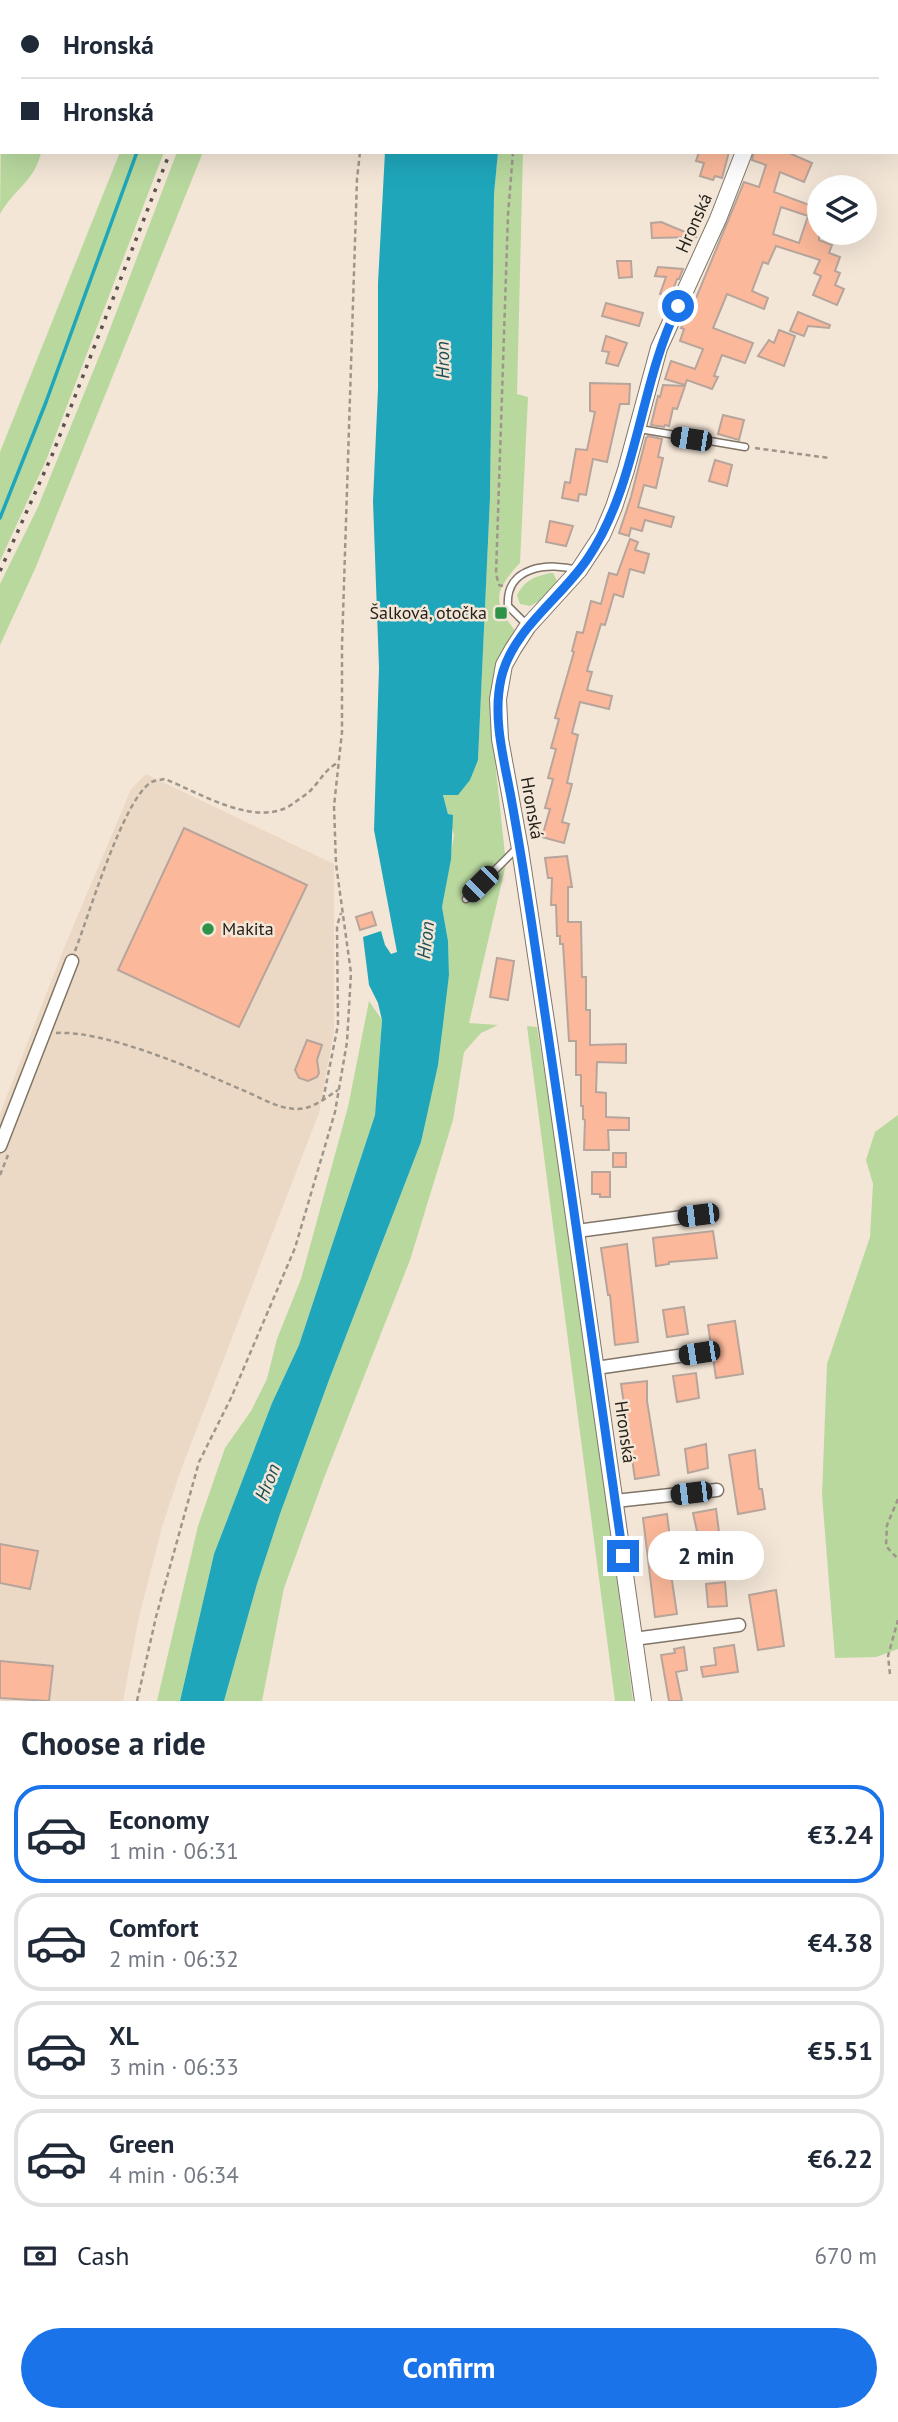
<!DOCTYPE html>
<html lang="en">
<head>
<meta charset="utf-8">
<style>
  :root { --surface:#fff; --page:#f6f6f7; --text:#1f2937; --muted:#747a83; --line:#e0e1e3; --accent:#1a73e8 }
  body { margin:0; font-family:"PT Sans",sans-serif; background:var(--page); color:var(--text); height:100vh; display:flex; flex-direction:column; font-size:26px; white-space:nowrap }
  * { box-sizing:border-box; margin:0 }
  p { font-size:23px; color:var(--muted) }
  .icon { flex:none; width:38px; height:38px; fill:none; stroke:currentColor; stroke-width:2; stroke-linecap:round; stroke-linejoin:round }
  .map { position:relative; height:1701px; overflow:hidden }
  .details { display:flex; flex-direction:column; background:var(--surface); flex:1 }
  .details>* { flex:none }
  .banner { position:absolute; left:0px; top:0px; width:900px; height:154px; box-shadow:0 7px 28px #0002; display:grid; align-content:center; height:154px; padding:0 21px; background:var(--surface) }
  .controls { position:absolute; left:807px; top:175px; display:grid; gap:14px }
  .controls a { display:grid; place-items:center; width:70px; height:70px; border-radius:50%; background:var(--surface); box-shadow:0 7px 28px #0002; font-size:35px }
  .end { position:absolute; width:32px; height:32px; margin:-16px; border:9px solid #1a73e8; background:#fff; box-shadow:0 0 0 4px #fff }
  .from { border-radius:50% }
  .bubble { position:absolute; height:49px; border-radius:24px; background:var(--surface); box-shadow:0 7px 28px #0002; font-size:23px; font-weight:800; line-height:49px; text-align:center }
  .car { position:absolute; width:21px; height:42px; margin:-21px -10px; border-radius:9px; box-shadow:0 0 5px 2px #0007; background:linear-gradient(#222 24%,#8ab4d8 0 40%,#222 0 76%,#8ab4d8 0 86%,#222 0) }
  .banner b { display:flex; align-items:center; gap:24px; height:66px; font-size:26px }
  .banner b+b { border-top:2px solid var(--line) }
  .banner i { width:18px; height:18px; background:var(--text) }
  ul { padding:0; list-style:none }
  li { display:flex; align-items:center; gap:21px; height:98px; margin:0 14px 10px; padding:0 7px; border:4px solid var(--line); border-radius:28px }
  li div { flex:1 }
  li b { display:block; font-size:26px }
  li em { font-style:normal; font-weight:800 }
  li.selected { border-color:var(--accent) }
  li>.icon { width:63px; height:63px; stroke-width:1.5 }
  h2 { padding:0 21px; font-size:32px; line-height:84px }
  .pay { display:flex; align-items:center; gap:18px; height:77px; padding:0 21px; font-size:26px }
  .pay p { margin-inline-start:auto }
  .primary-button { display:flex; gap:14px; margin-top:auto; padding:14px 21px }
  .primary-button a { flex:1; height:80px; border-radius:42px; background:var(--accent); color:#fff; font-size:28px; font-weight:800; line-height:80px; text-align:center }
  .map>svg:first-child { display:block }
  .built { fill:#ebd9c5 }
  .green { fill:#b8d89e }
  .water { fill:#1fa6ba }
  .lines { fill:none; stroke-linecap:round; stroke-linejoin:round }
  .stream { stroke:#1fa6ba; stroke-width:3.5 }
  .building { fill:#fbb89a; stroke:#b7a59c; stroke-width:2; fill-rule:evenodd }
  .service-casing { stroke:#807567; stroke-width:9 }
  .minor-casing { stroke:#807567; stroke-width:15 }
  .tertiary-casing { stroke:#807567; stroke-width:18 }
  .path { stroke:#9f968b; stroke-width:2.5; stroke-dasharray:5 3.5; stroke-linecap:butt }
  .service { stroke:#fff; stroke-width:6 }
  .minor { stroke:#fff; stroke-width:12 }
  .tertiary { stroke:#fff; stroke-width:16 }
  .rail { stroke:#59534b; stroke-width:3.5; stroke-dasharray:3.5 7; stroke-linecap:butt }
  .route { stroke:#1a73e8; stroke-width:9 }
  .poi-dot { fill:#2e9248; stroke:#f3e6d7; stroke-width:2.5 }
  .labels { text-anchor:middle; stroke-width:5; stroke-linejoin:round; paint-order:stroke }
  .street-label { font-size:18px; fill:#25211b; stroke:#f3e6d7 }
  .poi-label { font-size:18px; fill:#25211b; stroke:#f3e6d7; text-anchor:end }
  .water-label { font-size:19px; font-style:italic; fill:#1b4f58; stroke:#f3e6d7 }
</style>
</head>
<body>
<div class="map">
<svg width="898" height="1701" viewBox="0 0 898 1701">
  <rect width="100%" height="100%" fill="#f3e6d7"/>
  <!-- built -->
  <path class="built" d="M146 774 334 864V1031L319 1113 182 1467 162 1527 139 1617 123 1701H0V1114L64 948 131 789Z"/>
  <!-- green -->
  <g class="green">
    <path d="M2 54V152L41 153C34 182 13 190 0 214Z"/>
    <path d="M120 152H164L47 458 0 561V452Z"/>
    <path d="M177 152H203L35 569 0 645V584L38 507 105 342Z"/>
    <path d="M498 152H523L517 394 528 397 520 563C494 591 492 601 516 632L501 653 493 680 490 714 506 864 469 1023 498 1025 481 1033 464 1052 453 1120 410 1260 324 1478 284 1588 262 1701H224L257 1584 280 1514 329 1380 421 1142 449 975 448 941 442 907 454 835 443 795 478 760 490 498 494 194Z"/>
    <path d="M550 573H553L557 581 541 600 530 606 520 604 517 595C525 580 534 577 550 573Z"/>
    <path d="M369 1001 382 1020 375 1115 299 1345 272 1403 214 1554 180 1701H157L198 1526 225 1448 251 1411 267 1379 277 1339 301 1279 348 1107Z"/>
    <path d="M527 1026 537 1027 569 1224 633 1701H615Z"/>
    <path d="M898 1115V1649L876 1657 835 1658 822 1495 827 1364 870 1237 873 1184 866 1160 875 1132Z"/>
  </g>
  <!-- water -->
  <path class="water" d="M385 152H498L494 194 490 498 478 760 470 780 458 795H443L448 814 453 815 451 859 442 907 448 941 449 975 438 1065 421 1142 329 1380 280 1514 257 1584 224 1701H180L214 1554 272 1403 299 1345 375 1115 382 1020 378 1003 369 985 363 937 381 931 385 945 391 954 397 952 374 830 379 668 373 501 378 389V283Z"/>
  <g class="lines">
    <!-- stream -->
    <g class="stream">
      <path d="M192 2 193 0"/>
      <path d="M0 518 46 402 137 152"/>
    </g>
  </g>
  <!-- building -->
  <g class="building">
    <path d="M699 152H729L722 178 715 176 713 180 700 176 704 163 696 161Z"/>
    <path d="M754 152H787L812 163 804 182 780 172 774 192 812 206 819 190V240L832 245 829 253 840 257 835 271 840 273 835 285 844 289 837 305 813 295 821 276 814 273 820 260 776 246 768 264 763 262 752 291 768 298 764 309 727 294 713 328 753 343 745 363 722 355 714 376 718 377 712 389 687 380 685 385 665 379 671 361 695 369 703 349 680 341 684 329 681 328 684 319 687 320 744 182 759 187 766 165 752 160ZM781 207 808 216 799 243 773 234Z"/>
    <path d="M661 222 697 237 652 238 651 223Z"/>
    <path d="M617 261H631L632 277 619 278Z"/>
    <path d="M658 267 683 269 679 279H677L670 298 660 294 666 277 655 276Z"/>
    <path d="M606 303 643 313 639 326 602 316Z"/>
    <path d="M798 312 830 325 829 328 808 326 804 336 790 331Z"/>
    <path d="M779 330 795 336 784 366 758 356 769 340 774 343Z"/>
    <path d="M606 336 627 343 618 366 606 363 609 352 602 351Z"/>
    <path d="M590 383 630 384 629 404H620L607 462 593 459 586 495 579 494 578 501 562 498 565 482 570 483 576 449 587 450 595 412 590 411Z"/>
    <path d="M663 385 685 386 677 409 673 408 669 426 665 425 664 427 651 425 658 396 660 397Z"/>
    <path d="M723 415 744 420 739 440 718 434Z"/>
    <path d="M648 436 662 439 658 457 663 458 656 488 644 485 638 507 674 517 671 527 645 520 642 531 631 528 629 536 619 533 631 497 646 438Z"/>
    <path d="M715 460 732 465 727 486 709 481Z"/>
    <path d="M550 521 573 526 566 546 546 542Z"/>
    <path d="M630 539 638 542 635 550 649 554 644 573 630 569 623 597 614 594 605 625 601 624 587 671 592 672 587 690 612 696 609 709 580 702 572 733 578 735 567 783 572 784 562 822 569 824 564 843 542 837 550 809 545 808 553 779 548 778 556 749 551 748 559 719 555 718 574 652 572 651 577 632 583 633 591 601 601 604 609 573 617 575Z"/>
    <path d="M184 828 307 885 239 1027 118 970Z"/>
    <path d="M567 856 572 887H568V922H581L582 977H586V1010H590V1045L626 1044V1063L597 1062 596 1092 606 1093V1117L629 1118V1130H608L609 1150H584L585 1120 583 1119V1106H581V1075H576V1041H569L563 944H560V936H557L556 905H551L552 878H548L545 858Z"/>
    <path d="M372 912 376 925 360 930 356 917Z"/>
    <path d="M497 958 514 961 508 1000 490 997Z"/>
    <path d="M307 1040 322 1045 317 1060 319 1073 317 1077 308 1081 299 1078 295 1070Z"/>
    <rect x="613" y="1153" width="13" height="14"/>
    <path d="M592 1172H610V1197H600V1194H592Z"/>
    <path d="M713 1231 717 1258 669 1262V1264L656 1266 653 1238Z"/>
    <path d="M627 1244 638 1342 615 1345 610 1295H608L601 1248Z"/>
    <path d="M684 1307 688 1334 667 1337 663 1310Z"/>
    <path d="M735 1321 743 1374 716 1378 708 1325Z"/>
    <path d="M696 1373 699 1398 677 1402 673 1376Z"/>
    <path d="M647 1381V1401L659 1475 635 1479 621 1384Z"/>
    <path d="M706 1444 708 1468 688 1473 685 1449Z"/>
    <path d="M755 1450 759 1489H762L765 1509 738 1514 729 1455Z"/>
    <path d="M716 1509 719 1532 698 1536 693 1513Z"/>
    <path d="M667 1514 672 1554 694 1551 695 1559 673 1563 675 1574H671L677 1614 655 1617 643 1518Z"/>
    <path d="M0 1544 38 1551 30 1589 0 1583Z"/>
    <path d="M725 1582 727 1606 708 1607 706 1584Z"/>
    <path d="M776 1590 784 1646 758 1650 749 1595Z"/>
    <path d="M734 1645 738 1672 703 1677 701 1667 716 1665 714 1648Z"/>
    <path d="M684 1647 687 1670 676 1672 682 1701H669L661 1655 675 1653 674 1649Z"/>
    <path d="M0 1661 53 1666 49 1701 0 1698Z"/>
  </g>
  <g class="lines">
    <!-- service casing -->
    <g class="service-casing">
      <g id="service">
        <path d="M640 429 745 447"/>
        <path d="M527 625 508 606C505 566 549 562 578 570"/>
        <path d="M466 899 517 848"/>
      </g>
    </g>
    <!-- minor casing -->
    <g class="minor-casing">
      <g id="minor">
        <path d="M0 1146 72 961"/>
        <path d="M577 1231 698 1215"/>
        <path d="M596 1368 699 1353"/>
        <path d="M615 1501 717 1490"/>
        <path d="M634 1639 739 1625"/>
      </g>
    </g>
    <!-- tertiary casing -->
    <g class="tertiary-casing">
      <g id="tertiary">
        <path d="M805 2 806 0"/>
        <path d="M643 1701 549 1041 520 849 500 739 498 699 504 665 513 649 528 626 579 570 602 535 614 507 626 470 659 348 718 219 744 152"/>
      </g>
    </g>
    <!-- path -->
    <g class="path">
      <path d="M383 2 384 0"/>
      <path d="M546 2V0"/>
      <path d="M755 448 829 458"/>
      <path d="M503 586 499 585 496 574 508 215 513 152"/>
      <path d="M75 951C89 915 122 803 150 783 154 780 160 780 165 779 200 793 258 830 294 803 299 799 306 795 311 790 320 781 326 768 338 763"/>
      <path d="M56 1033C105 1030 194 1069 240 1089 258 1096 276 1108 295 1109 312 1110 325 1098 338 1090"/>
      <path d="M323 1100 338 1025 337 926 341 913"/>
      <path d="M0 1175 8 1155"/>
      <path d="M898 1499 887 1525 886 1546 898 1559"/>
      <path d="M890 1674 888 1656 898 1620"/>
      <path d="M137 1701 156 1617 199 1462 231 1398 295 1248 335 1112 347 1042 351 973 336 864 334 806 342 732V646L357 179 360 152"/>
    </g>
    <!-- service -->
    <use href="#service" class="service"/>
    <!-- minor -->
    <use href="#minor" class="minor"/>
    <!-- tertiary -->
    <use href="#tertiary" class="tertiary"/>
    <!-- rail -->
    <g class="rail">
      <path d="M228 2V0"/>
      <path d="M0 571 53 453 170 152"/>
    </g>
  </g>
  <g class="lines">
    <!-- route -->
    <path class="route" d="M623 1556C593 1344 563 1131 531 919 525 880 519 842 512 803 505 763 492 720 501 679 512 629 561 599 588 558 638 483 639 386 678 306"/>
  </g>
  <!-- markers -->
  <g class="poi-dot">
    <rect x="494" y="606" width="14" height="14" rx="3.5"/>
    <circle cx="208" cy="929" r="7"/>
  </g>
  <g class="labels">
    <!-- street labels -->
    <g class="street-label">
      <text transform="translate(694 223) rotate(-66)" y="6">Hronská</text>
      <text transform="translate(532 808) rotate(80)" y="6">Hronská</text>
      <text transform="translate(625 1432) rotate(82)" y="6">Hronská</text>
    </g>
    <!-- poi labels -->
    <g class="poi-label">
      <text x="487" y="619">Šalková, otočka</text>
      <text x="222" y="935" text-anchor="start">Makita</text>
    </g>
    <!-- water labels -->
    <g class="water-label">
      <text transform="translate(442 360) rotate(-91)" y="7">Hron</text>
      <text transform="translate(425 940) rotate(-83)" y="7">Hron</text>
      <text transform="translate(267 1482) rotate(-68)" y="7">Hron</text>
    </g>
  </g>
</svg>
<div class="controls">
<a><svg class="icon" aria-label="layers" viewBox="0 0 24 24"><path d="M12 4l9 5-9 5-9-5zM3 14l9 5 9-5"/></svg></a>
</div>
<i class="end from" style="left:678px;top:306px"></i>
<i class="end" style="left:623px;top:1556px"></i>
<div class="bubble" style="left:648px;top:1531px;width:116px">2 min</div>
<i class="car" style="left:691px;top:439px;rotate:279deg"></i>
<i class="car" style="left:480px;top:884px;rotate:225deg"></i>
<i class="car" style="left:698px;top:1215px;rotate:263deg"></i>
<i class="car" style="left:699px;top:1353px;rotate:261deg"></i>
<i class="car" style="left:691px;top:1493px;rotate:263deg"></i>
<div class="banner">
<b><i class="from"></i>Hronská</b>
<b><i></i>Hronská</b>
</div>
</div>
<section class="details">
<h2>Choose a ride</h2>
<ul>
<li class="selected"><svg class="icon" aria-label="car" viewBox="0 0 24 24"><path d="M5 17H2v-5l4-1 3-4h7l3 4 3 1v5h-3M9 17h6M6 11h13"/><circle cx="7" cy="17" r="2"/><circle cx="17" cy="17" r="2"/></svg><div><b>Economy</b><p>1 min · 06:31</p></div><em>€3.24</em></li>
<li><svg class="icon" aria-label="car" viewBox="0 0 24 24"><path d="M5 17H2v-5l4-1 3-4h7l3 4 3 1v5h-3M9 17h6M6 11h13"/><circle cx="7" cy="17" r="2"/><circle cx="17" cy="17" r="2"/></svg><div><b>Comfort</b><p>2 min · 06:32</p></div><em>€4.38</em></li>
<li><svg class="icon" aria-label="car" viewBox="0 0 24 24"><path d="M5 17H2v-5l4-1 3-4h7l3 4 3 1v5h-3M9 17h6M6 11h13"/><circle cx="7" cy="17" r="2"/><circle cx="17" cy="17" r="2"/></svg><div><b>XL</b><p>3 min · 06:33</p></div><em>€5.51</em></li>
<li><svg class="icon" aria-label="car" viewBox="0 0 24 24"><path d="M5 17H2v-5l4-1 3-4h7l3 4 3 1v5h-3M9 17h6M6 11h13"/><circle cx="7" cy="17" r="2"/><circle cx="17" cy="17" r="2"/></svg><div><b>Green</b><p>4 min · 06:34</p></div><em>€6.22</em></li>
</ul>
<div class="pay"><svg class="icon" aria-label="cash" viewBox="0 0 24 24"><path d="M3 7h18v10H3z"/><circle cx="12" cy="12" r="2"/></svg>Cash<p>670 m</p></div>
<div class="primary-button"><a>Confirm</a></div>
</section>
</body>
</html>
